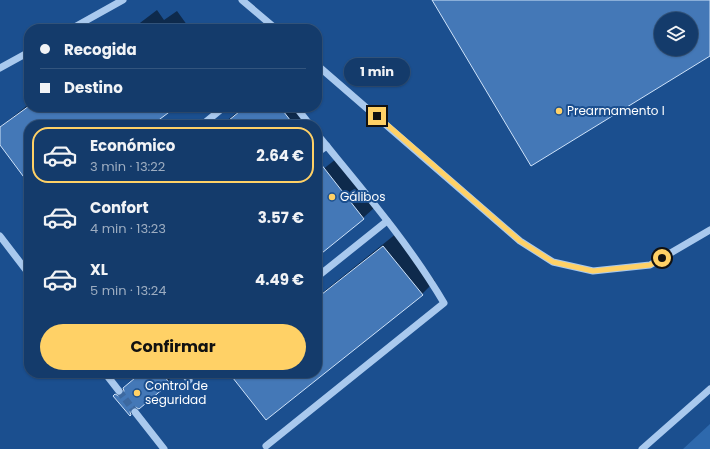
<!DOCTYPE html>
<html lang="es">
<head>
<meta charset="utf-8">
<style>
  :root { --surface:#143b6b; --page:#214673; --text:#f1f3f6; --muted:#9dadc1; --line:#33557e; --accent:#ffd166 }
  body { margin:0; font-family:Poppins,sans-serif; background:var(--page); color:var(--text); height:100vh; display:flex; flex-direction:column; font-size:15px; white-space:nowrap }
  * { box-sizing:border-box; margin:0 }
  p { font-size:13px; color:var(--muted) }
  .icon { flex:none; width:22px; height:22px; fill:none; stroke:currentColor; stroke-width:2; stroke-linecap:round; stroke-linejoin:round }
  .map { position:relative; flex:1; overflow:hidden }
  .details { position:absolute; left:24px; top:120px; width:298px; height:258px; display:flex; flex-direction:column; background:var(--surface); border-radius:16px; box-shadow:0 1px 3px #0004,0 0 0 1px var(--line) }
  .details>* { flex:none }
  .top-card { position:absolute; left:24px; top:24px; width:298px; height:88px; border-radius:16px; box-shadow:0 1px 3px #0004,0 0 0 1px var(--line); display:grid; align-content:center; height:88px; padding:0 16px; background:var(--surface) }
  .controls { position:absolute; left:654px; top:12px; display:grid; gap:8px }
  .controls a { display:grid; place-items:center; width:44px; height:44px; border-radius:50%; background:var(--surface); box-shadow:0 1px 3px #0004,0 0 0 1px var(--line); font-size:20px }
  .end { position:absolute; width:18px; height:18px; margin:-9px; border:5px solid #ffd166; background:#111; box-shadow:0 0 0 2px #111 }
  .from { border-radius:50% }
  .bubble { position:absolute; height:28px; border-radius:14px; background:var(--surface); box-shadow:0 1px 3px #0004,0 0 0 1px var(--line); font-size:13px; font-weight:700; line-height:28px; text-align:center }
  .top-card b { display:flex; align-items:center; gap:14px; height:38px; font-size:15px }
  .top-card b+b { border-top:1px solid var(--line) }
  .top-card i { width:10px; height:10px; background:var(--text) }
  ul { padding:7px 0 0; list-style:none }
  li { display:flex; align-items:center; gap:12px; height:56px; margin:0 8px 6px; padding:0 8px; border:2px solid transparent; border-radius:16px }
  li div { flex:1 }
  li b { display:block; font-size:15px }
  li em { font-style:normal; font-weight:700 }
  li.current { border-color:var(--accent) }
  li>.icon { width:36px; height:36px; stroke-width:1.5 }
  .button { display:flex; gap:8px; margin-top:auto; padding:8px 16px }
  .button a { flex:1; height:46px; border-radius:24px; background:var(--accent); color:#111; font-size:16px; font-weight:700; line-height:46px; text-align:center }
  .map>svg:first-child { display:block }
  .green { fill:#2e69ad }
  .shadow { fill:#0007 }
  .building { fill:#4478b7; stroke:#cfe3fa; fill-rule:evenodd }
  .lines { fill:none; stroke-linecap:round; stroke-linejoin:round }
  .minor-tunnel { stroke:#3d69a0; stroke-width:7; stroke-dasharray:7 3.5; stroke-linecap:butt }
  .minor { stroke:#a9c9ee; stroke-width:7 }
  .route { stroke:#ffd166; stroke-width:5 }
  .poi-dot { fill:#ffd166; stroke:#1b4f8f; stroke-width:1.5 }
  .labels { text-anchor:middle; stroke-width:4; stroke-linejoin:round; paint-order:stroke }
  .poi-label { font-size:12px; fill:#fff; stroke:#1b4f8f; text-anchor:start }
</style>
</head>
<body>
<div class="map">
<svg width="710" height="449" viewBox="0 0 710 449">
  <rect width="100%" height="100%" fill="#1b4f8f"/>
  <!-- green -->
  <path class="green" d="M710 424V449H683Z"/>
  <!-- shadow -->
  <g class="shadow">
    <path d="M157 10 164 20 177 11 190 29H132Z"/>
    <path d="M29 104V107H175L150 125H29V182L0 143V127Z"/>
    <path d="M244 107H299L314 125H221Z"/>
    <path d="M336 159 374 208 363 218 317 256V174Z"/>
    <path d="M397 233 435 281 422 294 266 419 230 373H317V297Z"/>
    <path d="M141 373H175L176 375 130 415 114 396Z"/>
  </g>
  <!-- building -->
  <g class="building">
    <path d="M432 0H710V56L531 166ZM661 19H691V49H661Z"/>
    <path d="M29 106V107H176L152 125H29V184L0 145V127Z"/>
    <path d="M245 107H280L294 125H223Z"/>
    <path d="M317 159 364 219 317 257Z"/>
    <path d="M383 246 423 295 266 420 229 373H317V298Z"/>
    <path d="M141 373H161L170 383 139 409 135 407 132 408 130 412 131 415 130 416 113 396 115 394 119 396 122 395 124 391 123 388Z"/>
  </g>
  <g class="lines">
    <!-- minor-tunnel -->
    <path class="minor-tunnel" d="M119 391 135 412"/>
    <!-- minor -->
    <g class="minor">
      <path d="M242 0 276 29"/>
      <path d="M71 29 123 0"/>
      <path d="M317 65 520 241 553 262 593 271 650 265 710 230"/>
      <path d="M0 68 29 52"/>
      <path d="M296 107 310 125"/>
      <path d="M202 125 224 107"/>
      <path d="M317 153 327 146"/>
      <path d="M0 236 29 274"/>
      <path d="M317 277 387 221"/>
      <path d="M105 373 119 391"/>
      <path d="M183 373 189 380"/>
      <path d="M135 412 164 449"/>
      <path d="M266 446 444 303C408 242 361 188 317 134"/>
      <path d="M642 449 710 389"/>
    </g>
  </g>
  <g class="lines">
    <!-- route -->
    <path class="route" d="M377 116 520 241 553 262 593 271 650 265 662 258"/>
  </g>
  <!-- markers -->
  <g class="poi-dot">
    <circle cx="559" cy="111" r="4"/>
    <circle cx="332" cy="197" r="4"/>
    <circle cx="137" cy="393" r="4"/>
  </g>
  <g class="labels">
    <!-- poi labels -->
    <g class="poi-label">
      <text x="567" y="115">Prearmamento I</text>
      <text x="340" y="201">Gálibos</text>
      <text x="145" y="390">Control de<tspan x="145" dy="14">seguridad</tspan></text>
    </g>
  </g>
</svg>
<div class="controls">
<a><svg class="icon" aria-label="layers" viewBox="0 0 24 24"><path d="M12 4l9 5-9 5-9-5zM3 14l9 5 9-5"/></svg></a>
</div>
<i class="end from" style="left:662px;top:258px"></i>
<i class="end" style="left:377px;top:116px"></i>
<div class="bubble" style="left:344px;top:58px;width:66px">1 min</div>
<div class="top-card">
<b><i class="from"></i>Recogida</b>
<b><i></i>Destino</b>
</div>
<section class="details">
<ul>
<li class="current"><svg class="icon" aria-label="car" viewBox="0 0 24 24"><path d="M5 17H2v-5l4-1 3-4h7l3 4 3 1v5h-3M9 17h6M6 11h13"/><circle cx="7" cy="17" r="2"/><circle cx="17" cy="17" r="2"/></svg><div><b>Económico</b><p>3 min · 13:22</p></div><em>2.64 €</em></li>
<li><svg class="icon" aria-label="car" viewBox="0 0 24 24"><path d="M5 17H2v-5l4-1 3-4h7l3 4 3 1v5h-3M9 17h6M6 11h13"/><circle cx="7" cy="17" r="2"/><circle cx="17" cy="17" r="2"/></svg><div><b>Confort</b><p>4 min · 13:23</p></div><em>3.57 €</em></li>
<li><svg class="icon" aria-label="car" viewBox="0 0 24 24"><path d="M5 17H2v-5l4-1 3-4h7l3 4 3 1v5h-3M9 17h6M6 11h13"/><circle cx="7" cy="17" r="2"/><circle cx="17" cy="17" r="2"/></svg><div><b>XL</b><p>5 min · 13:24</p></div><em>4.49 €</em></li>
</ul>
<div class="button"><a>Confirmar</a></div>
</section>
</div>
</body>
</html>
